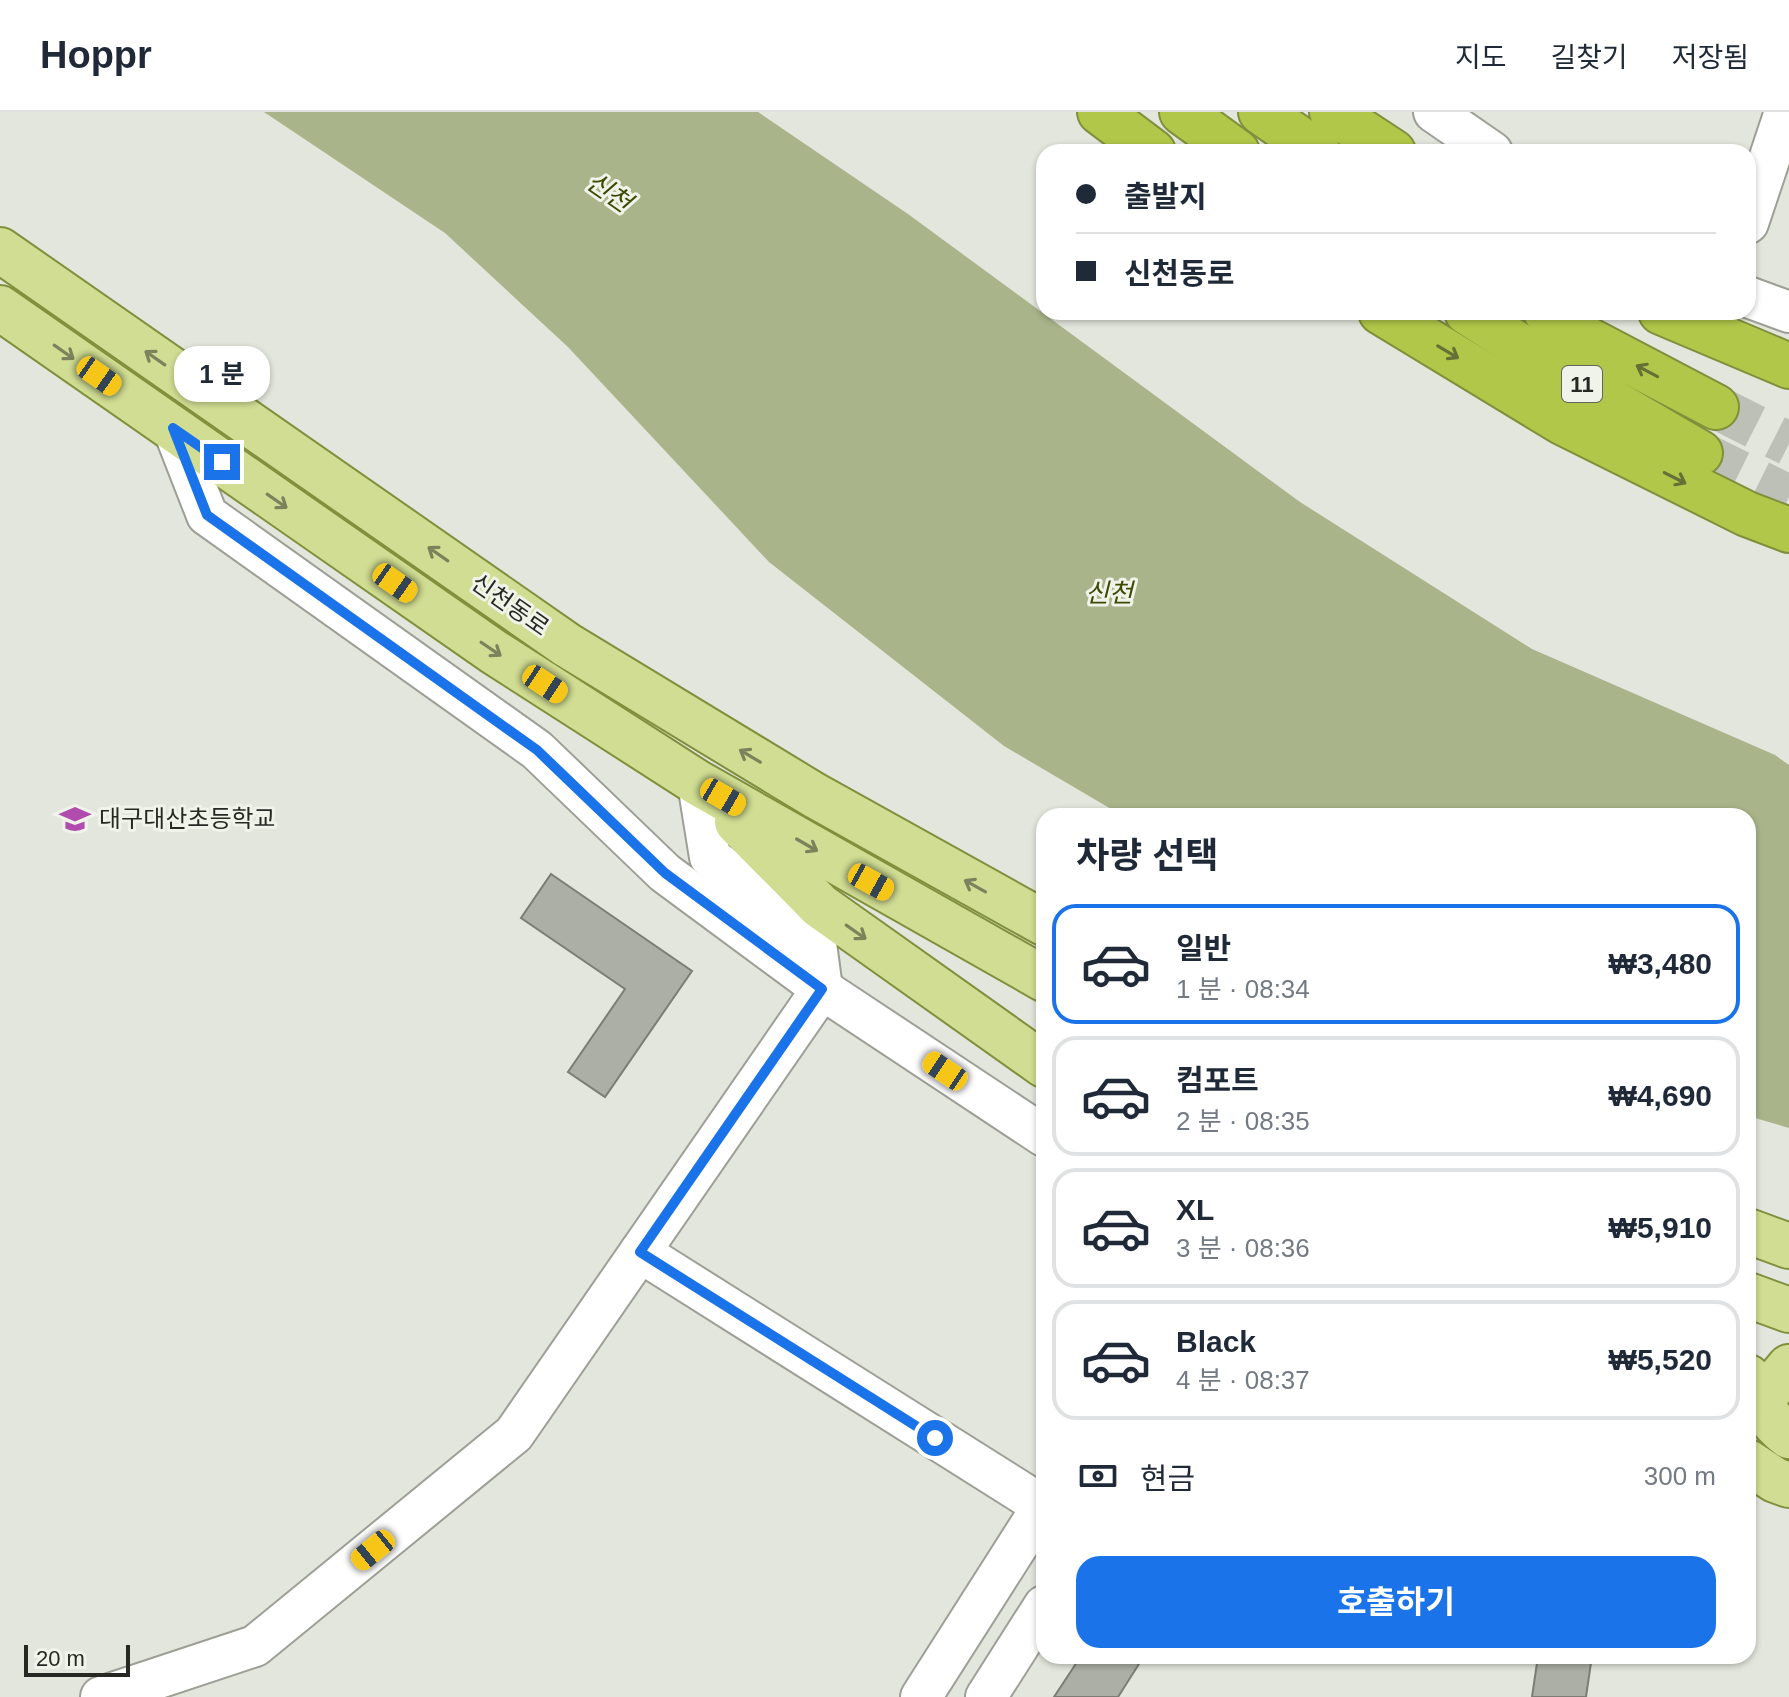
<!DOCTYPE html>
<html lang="ko">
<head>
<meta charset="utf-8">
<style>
  :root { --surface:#fff; --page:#f6f6f7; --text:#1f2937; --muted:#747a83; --line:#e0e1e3; --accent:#1a73e8 }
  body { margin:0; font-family:Helvetica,"Noto Sans KR",sans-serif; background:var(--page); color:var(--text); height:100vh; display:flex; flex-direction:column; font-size:30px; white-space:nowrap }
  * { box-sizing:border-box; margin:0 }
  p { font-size:26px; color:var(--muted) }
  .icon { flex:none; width:44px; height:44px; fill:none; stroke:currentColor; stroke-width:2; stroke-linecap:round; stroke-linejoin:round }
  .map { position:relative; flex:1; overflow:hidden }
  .drawer { position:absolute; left:1036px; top:696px; width:720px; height:856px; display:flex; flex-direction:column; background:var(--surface); border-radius:24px; box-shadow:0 2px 6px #0004 }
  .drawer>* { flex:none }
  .hud { position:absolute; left:1036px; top:32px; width:720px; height:176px; border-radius:24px; box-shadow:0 2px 6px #0004; display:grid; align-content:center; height:176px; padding:0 40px; background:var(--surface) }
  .scale { position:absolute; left:24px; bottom:20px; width:106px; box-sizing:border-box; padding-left:8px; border:4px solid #272824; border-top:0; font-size:22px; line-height:28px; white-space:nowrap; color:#272824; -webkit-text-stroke:6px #f0f3e9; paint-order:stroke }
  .end { position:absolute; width:36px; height:36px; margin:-18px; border:10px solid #1a73e8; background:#fff; box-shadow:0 0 0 4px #fff }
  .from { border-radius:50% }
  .bubble { position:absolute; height:56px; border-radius:24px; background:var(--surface); box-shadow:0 2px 6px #0004; font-size:26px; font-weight:700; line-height:56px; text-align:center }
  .car { position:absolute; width:24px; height:48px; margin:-24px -12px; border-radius:10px; box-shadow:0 0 6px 2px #0007; background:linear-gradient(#f5c518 24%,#345 0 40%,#f5c518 0 76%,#345 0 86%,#f5c518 0) }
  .hud b { display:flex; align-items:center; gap:28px; height:76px; font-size:30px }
  .hud b+b { border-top:2px solid var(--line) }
  .hud i { width:20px; height:20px; background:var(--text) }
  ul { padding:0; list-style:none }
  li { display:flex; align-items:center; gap:24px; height:120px; margin:0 16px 12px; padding:0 24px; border:4px solid var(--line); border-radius:24px }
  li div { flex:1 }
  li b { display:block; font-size:30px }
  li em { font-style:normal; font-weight:700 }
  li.selected { border-color:var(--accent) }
  li>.icon { width:72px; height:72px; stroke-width:1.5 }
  h2 { padding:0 40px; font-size:36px; line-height:96px }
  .pay { display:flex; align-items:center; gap:20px; height:88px; padding:0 40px; font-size:30px }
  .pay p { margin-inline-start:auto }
  .button { display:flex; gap:16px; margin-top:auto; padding:16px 40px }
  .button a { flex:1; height:92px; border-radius:24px; background:var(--accent); color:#fff; font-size:32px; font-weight:700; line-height:92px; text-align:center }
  header { display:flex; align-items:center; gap:48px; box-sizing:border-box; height:112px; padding:0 40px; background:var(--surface); border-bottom:2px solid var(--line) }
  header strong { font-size:38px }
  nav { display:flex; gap:44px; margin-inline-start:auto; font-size:28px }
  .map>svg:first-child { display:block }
  .water { fill:#a9b48a }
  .building { fill:#acafa5; stroke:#7c7e75; stroke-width:2 }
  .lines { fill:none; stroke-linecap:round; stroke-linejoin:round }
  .highway-tunnel { stroke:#bdc0b7; stroke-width:44; stroke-dasharray:44 22; stroke-linecap:butt }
  .minor-casing { stroke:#9d9f96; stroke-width:44 }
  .major-casing { stroke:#808f3c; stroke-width:48 }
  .highway-casing { stroke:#808f3c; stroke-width:48 }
  .minor { stroke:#fff; stroke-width:40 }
  .major { stroke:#d0dd92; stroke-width:44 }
  .highway { stroke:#b0c749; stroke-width:44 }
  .oneway { stroke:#7c825b }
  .oneway2 { stroke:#657035 }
  .route { stroke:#1a73e8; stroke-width:10 }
  .labels { text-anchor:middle; stroke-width:6; stroke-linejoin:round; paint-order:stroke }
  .shield { fill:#f0f3e9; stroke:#63655f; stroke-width:2 }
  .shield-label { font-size:22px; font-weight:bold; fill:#272824 }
  .street-label { font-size:24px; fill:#272824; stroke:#f0f3e9 }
  .poi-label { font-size:24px; fill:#272824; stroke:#f0f3e9; text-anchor:start }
  .water-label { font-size:26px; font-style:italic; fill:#3e4901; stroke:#f0f3e9 }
</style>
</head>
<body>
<header>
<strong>Hoppr</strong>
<nav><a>지도</a><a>길찾기</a><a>저장됨</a></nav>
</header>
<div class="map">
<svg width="1789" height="1585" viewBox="0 0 1789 1585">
  <rect width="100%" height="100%" fill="#e3e6dc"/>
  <!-- water -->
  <path class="water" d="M264 0H758L908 102 1300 390 1532 537 1775 643 1789 653V1016L1748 1004V704H1123L1004 634 769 450 568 235 445 121Z"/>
  <!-- building -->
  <g class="building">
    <path d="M551 762 692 859 605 985 568 960 625 877 521 806Z"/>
    <path d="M1081 1544H1144L1118 1585H1054Z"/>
    <path d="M1538 1544H1592L1586 1585H1532Z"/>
  </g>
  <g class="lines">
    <!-- highway-tunnel -->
    <g class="highway-tunnel">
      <path d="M1716 295 1789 332"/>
      <path d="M1700 341 1789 385"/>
    </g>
    <!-- minor casing -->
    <g class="minor-casing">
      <g id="minor">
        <path d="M1434 0 1492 40"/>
        <path d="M1748 111 1785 0"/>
        <path d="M1748 185 1789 200"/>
        <path d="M173 316 207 403 537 638 665 761 822 877 1044 1024"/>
        <path d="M640 1140 1043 1394"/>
        <path d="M101 1585 255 1534 514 1322 822 877 815 824 710 745 698 671"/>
        <path d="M921 1585 1044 1392"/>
        <path d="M986 1585 1044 1494"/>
      </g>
    </g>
    <!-- major casing -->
    <g class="major-casing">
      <g id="major">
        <path d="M0 138 567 533 814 683 1044 811"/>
        <path d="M0 196 494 540 698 671 1044 867"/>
        <path d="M737 710 820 794 1044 953"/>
        <path d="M1748 1119 1789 1134"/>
        <path d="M1748 1183 1789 1198"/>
        <path d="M1748 1265C1758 1288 1768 1309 1789 1324"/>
        <path d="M1759 1291 1789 1255"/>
        <path d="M1748 1350 1775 1368 1789 1373"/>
      </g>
    </g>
    <!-- highway casing -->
    <g class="highway-casing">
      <g id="highway">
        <path d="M1100 0 1153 40"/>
        <path d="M1182 0 1237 40"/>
        <path d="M1261 0 1318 40"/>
        <path d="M1332 0 1393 40"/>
        <path d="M1381 200 1562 310 1747 402 1789 418"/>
        <path d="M1467 200 1556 257 1700 341"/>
        <path d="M1546 200 1579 223 1716 295"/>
        <path d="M1661 200 1789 254"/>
      </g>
    </g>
    <!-- minor -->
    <use href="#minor" class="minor"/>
    <!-- major -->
    <use href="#major" class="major"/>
    <!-- highway -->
    <use href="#highway" class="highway"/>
  </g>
  <!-- one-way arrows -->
  <defs><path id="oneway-shaft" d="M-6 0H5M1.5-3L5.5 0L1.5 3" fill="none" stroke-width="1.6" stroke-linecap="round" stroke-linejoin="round" transform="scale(2)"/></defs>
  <g class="oneway">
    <use href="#oneway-shaft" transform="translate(64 240) rotate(35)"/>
    <use href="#oneway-shaft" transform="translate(155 246) rotate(-145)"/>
    <use href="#oneway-shaft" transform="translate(277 389) rotate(35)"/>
    <use href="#oneway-shaft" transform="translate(438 442) rotate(-145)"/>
    <use href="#oneway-shaft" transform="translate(491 537) rotate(34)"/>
    <use href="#oneway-shaft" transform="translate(750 644) rotate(-149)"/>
    <use href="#oneway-shaft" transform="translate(807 733) rotate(30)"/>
    <use href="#oneway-shaft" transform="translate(975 774) rotate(-151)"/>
    <use href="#oneway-shaft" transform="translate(856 820) rotate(35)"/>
  </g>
  <g class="oneway2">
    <use href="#oneway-shaft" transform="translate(1448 240) rotate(31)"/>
    <use href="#oneway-shaft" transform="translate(1647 259) rotate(-152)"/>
    <use href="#oneway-shaft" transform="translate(1675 366) rotate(27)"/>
  </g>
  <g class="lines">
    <!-- route -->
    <path class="route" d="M222 350 173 316 207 403 537 638 665 761 822 877 640 1140 935 1326"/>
  </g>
  <!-- icons -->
  <defs>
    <g id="school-bare" transform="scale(2.4)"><path d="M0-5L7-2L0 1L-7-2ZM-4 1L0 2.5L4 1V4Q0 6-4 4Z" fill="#b24bae" stroke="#f0f3e9" stroke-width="2.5" paint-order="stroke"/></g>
  </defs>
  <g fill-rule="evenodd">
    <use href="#school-bare" x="75" y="707"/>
  </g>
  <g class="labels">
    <!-- shield labels -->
    <rect class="shield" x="1562" y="254" width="40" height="36" rx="6"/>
    <g class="shield-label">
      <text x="1582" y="280">11</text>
    </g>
    <!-- street labels -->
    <g class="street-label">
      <text transform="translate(510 493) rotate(35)" y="8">신천동로</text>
    </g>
    <!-- poi labels -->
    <g class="poi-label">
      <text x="99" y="715">대구대산초등학교</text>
    </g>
    <!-- water labels -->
    <g class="water-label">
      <text transform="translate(609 80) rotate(35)" y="9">신천</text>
      <text x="1109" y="490">신천</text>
    </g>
  </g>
</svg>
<div class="scale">20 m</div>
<i class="end from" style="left:935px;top:1326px"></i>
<i class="end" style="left:222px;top:350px"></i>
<div class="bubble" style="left:174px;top:234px;width:96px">1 분</div>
<i class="car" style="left:99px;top:264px;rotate:125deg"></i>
<i class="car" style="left:395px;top:471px;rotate:125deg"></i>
<i class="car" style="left:545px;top:572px;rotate:123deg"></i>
<i class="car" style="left:723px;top:685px;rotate:120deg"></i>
<i class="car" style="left:871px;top:770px;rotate:119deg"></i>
<i class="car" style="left:945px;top:959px;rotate:304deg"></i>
<i class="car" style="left:373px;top:1438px;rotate:231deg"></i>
<div class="hud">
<b><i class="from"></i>출발지</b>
<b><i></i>신천동로</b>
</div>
<section class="drawer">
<h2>차량 선택</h2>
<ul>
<li class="selected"><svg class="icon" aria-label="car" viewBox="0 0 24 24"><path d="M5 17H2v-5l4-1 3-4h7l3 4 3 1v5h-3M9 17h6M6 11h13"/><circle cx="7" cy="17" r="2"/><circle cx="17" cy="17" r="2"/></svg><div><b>일반</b><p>1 분 · 08:34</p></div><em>₩3,480</em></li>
<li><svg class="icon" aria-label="car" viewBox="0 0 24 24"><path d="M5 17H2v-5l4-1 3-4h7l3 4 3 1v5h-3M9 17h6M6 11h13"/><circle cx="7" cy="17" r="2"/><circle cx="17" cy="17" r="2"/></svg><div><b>컴포트</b><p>2 분 · 08:35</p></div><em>₩4,690</em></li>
<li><svg class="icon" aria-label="car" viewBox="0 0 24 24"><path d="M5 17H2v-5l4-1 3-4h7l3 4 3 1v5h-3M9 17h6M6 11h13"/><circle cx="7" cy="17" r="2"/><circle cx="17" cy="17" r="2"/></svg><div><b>XL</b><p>3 분 · 08:36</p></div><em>₩5,910</em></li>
<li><svg class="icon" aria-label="car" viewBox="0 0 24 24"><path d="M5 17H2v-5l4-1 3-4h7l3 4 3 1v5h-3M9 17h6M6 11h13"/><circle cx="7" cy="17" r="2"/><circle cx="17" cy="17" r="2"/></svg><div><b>Black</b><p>4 분 · 08:37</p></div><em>₩5,520</em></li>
</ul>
<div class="pay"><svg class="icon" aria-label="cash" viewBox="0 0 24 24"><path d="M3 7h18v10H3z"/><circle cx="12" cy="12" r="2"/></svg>현금<p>300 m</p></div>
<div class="button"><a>호출하기</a></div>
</section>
</div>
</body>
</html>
